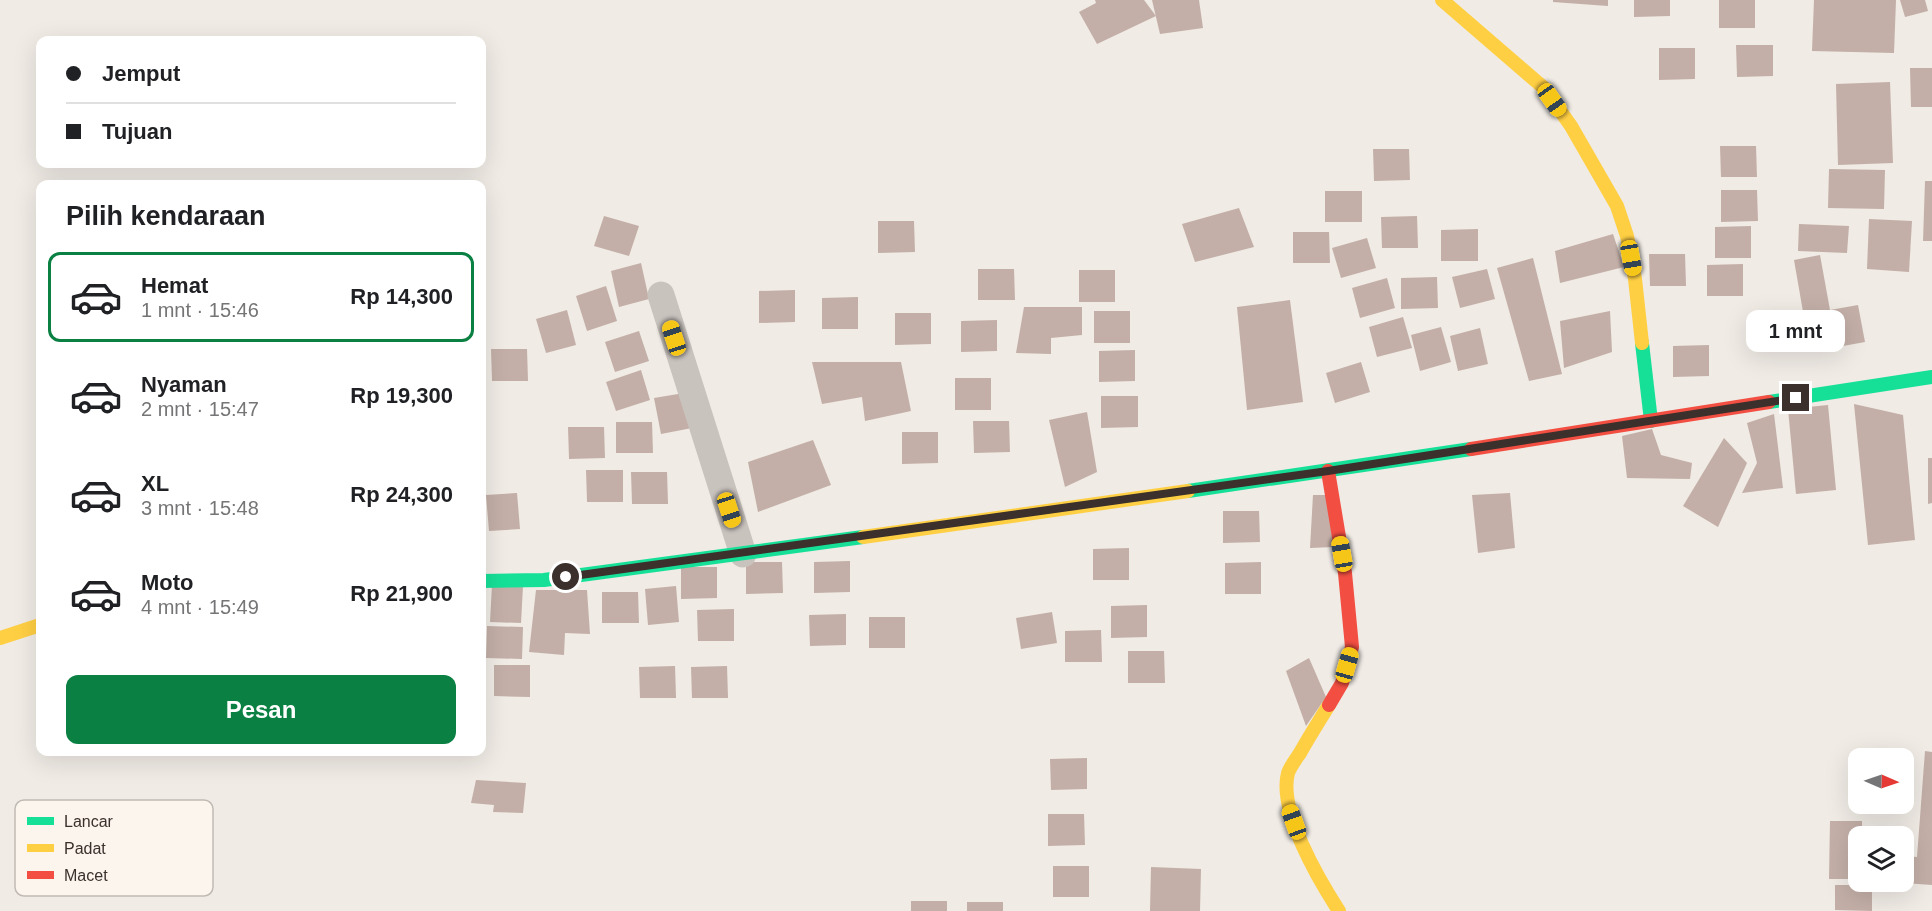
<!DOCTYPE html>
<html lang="id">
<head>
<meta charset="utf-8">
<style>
  :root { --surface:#fff; --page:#f2f2f2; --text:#202124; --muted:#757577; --line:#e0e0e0; --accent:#0b8043 }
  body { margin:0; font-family:Helvetica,sans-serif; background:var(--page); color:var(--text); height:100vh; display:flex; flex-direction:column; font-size:22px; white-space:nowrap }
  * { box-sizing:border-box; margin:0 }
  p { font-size:20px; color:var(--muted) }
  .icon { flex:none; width:33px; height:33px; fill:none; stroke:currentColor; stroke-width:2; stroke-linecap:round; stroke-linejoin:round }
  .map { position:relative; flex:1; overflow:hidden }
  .drawer { position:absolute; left:36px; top:180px; width:450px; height:576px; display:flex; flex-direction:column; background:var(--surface); border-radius:12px; box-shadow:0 6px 24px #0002 }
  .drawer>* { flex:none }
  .banner { position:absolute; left:36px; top:36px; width:450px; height:132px; border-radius:12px; box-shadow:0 6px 24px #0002; display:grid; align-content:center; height:132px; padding:0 30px; background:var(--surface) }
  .needle { width:39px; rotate:92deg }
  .fabs { position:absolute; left:1848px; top:748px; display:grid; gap:12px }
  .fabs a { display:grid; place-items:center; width:66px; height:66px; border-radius:12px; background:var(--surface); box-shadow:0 6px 24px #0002; font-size:30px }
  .end { position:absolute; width:27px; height:27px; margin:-14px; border:8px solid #3b302b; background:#fff; box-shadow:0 0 0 3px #fff }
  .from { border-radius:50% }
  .bubble { position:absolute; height:42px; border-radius:12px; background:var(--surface); box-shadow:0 6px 24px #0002; font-size:20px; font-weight:600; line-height:42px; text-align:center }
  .car { position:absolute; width:18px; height:36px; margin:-18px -9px; border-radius:8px; box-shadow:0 0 4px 2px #0007; background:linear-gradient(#f5c518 24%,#345 0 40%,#f5c518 0 76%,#345 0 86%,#f5c518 0) }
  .banner b { display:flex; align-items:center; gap:21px; height:57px; font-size:22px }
  .banner b+b { border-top:2px solid var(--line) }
  .banner i { width:15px; height:15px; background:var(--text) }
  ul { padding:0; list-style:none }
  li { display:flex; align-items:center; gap:18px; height:90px; margin:0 12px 9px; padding:0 18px; border:3px solid transparent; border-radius:12px }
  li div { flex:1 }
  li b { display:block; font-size:22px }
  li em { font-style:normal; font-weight:600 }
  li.selected { border-color:var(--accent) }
  li>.icon { width:54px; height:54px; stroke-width:1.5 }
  h2 { padding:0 30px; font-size:27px; line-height:72px }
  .primary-button { display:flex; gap:12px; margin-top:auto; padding:12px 30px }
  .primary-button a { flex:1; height:69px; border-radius:12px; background:var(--accent); color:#fff; font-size:24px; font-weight:600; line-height:69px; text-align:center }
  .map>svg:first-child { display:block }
  .building { fill:#c3afa7 }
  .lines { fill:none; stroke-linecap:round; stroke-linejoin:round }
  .street { stroke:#c9c3be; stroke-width:27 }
  .fast { stroke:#16e098; stroke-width:14 }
  .slow { stroke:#ffcf43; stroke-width:14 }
  .jam { stroke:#f24e42; stroke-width:14 }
  .route { stroke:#3b302b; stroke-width:8 }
  .key { fill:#fbf5ee; stroke:#c1bab4; stroke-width:1.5 }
  .key-label { font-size:16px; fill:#3b302b }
</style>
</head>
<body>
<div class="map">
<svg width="1932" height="911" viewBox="0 0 1932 911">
  <rect width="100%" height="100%" fill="#f0ebe5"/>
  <!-- building -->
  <g class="building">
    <path d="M1095 0H1144L1156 16 1097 44 1079 12 1096 3Z"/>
    <path d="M1152 0H1199L1203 28 1160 34Z"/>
    <path d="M1553 0H1608V6L1553 2Z"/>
    <path d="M1634 0H1670V16L1634 17Z"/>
    <rect x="1719" y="0" width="36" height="28"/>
    <path d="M1814 0H1896L1894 53 1812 51Z"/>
    <path d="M1900 0H1925L1928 11 1905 17Z"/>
    <path d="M1736 45H1773V76L1737 77Z"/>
    <path d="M1659 48H1695V79L1659 80Z"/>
    <path d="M1910 68H1932V107H1911Z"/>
    <path d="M1890 82 1893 163 1838 165 1836 84Z"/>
    <path d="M1720 146H1756L1757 177H1721Z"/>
    <path d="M1373 149H1409L1410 180 1374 181Z"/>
    <path d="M1829 169 1885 170 1884 209 1828 208Z"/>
    <path d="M1925 181H1932V241H1923Z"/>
    <path d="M1721 190H1757L1758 221 1721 222Z"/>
    <rect x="1325" y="191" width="37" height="31"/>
    <path d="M1239 208 1254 247 1195 262 1182 224Z"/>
    <path d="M604 216 639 226 629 256 594 246Z"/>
    <path d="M1417 216 1418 248H1382L1381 217Z"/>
    <path d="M1869 219 1912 221 1909 272 1867 269Z"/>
    <path d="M878 221H914L915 252 878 253Z"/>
    <path d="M1799 224 1849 226 1847 253 1798 251Z"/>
    <path d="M1751 226V258H1715V227Z"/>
    <path d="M1478 229V261H1441V230Z"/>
    <path d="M1293 232H1329L1330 263H1293Z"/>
    <path d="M1613 234 1624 267 1560 283 1555 251Z"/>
    <path d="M1367 238 1376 268 1341 278 1332 248Z"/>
    <path d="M1649 254H1685L1686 286H1650Z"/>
    <path d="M1820 255 1830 310 1858 305 1865 342 1810 352 1794 260Z"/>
    <path d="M1533 258 1562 374 1529 381 1497 268Z"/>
    <path d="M641 263 649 299 619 307 611 271Z"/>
    <path d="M1743 264V296H1707V265Z"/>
    <path d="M978 269H1014L1015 300H978Z"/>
    <path d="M1487 269 1495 299 1460 308 1452 277Z"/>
    <rect x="1079" y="270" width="36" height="32"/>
    <path d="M1437 277 1438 308 1401 309V278Z"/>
    <path d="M1387 278 1395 308 1360 318 1352 288Z"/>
    <path d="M606 286 617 321 587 331 576 296Z"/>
    <path d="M795 290V322L759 323V291Z"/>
    <path d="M858 297V329H822V298Z"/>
    <path d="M1290 300 1303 402 1247 410 1237 307Z"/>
    <path d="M1024 307H1082V335L1051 338V354L1016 353Z"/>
    <path d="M567 310 576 345 546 353 536 319Z"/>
    <rect x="1094" y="311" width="36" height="32"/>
    <path d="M1610 311 1612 352 1564 368 1560 321Z"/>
    <path d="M895 313H931V344L895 345Z"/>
    <path d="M1403 317 1412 348 1377 357 1369 327Z"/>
    <path d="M997 320V351L961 352V321Z"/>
    <path d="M1441 327 1451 362 1420 371 1411 335Z"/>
    <path d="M1480 328 1488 364 1458 371 1450 336Z"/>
    <path d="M639 331 649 361 615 372 605 342Z"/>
    <path d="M1709 345V376L1673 377V346Z"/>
    <path d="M491 349H527L528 381H492Z"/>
    <path d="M1135 350V381L1099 382V351Z"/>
    <path d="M812 362H901L911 411 865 421 862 397 822 404Z"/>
    <path d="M1361 362 1370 392 1335 403 1326 373Z"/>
    <path d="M641 370 650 400 616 411 606 382Z"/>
    <rect x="955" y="378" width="36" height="32"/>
    <path d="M684 393 692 428 661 434 654 398Z"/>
    <path d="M1101 396H1138V427L1101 428Z"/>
    <path d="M1854 404 1903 415 1915 540 1868 545Z"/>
    <path d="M1828 405 1836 490 1796 494 1788 409Z"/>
    <path d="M1087 412 1097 472 1065 487 1049 420Z"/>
    <path d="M1774 414 1783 488 1742 493 1757 463 1747 423Z"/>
    <path d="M973 421H1009L1010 452 974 453Z"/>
    <path d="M616 422H652L653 453H616Z"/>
    <path d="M568 427H604L605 458 569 459Z"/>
    <path d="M1652 429 1661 455 1692 463 1690 479 1627 478 1622 436Z"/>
    <path d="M902 432H938V463L902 464Z"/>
    <path d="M1724 438 1747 463 1718 527 1683 506Z"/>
    <path d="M813 440 831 485 758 512 748 462Z"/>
    <path d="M1928 458H1932V503L1928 504Z"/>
    <path d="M586 470H623V502H587Z"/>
    <path d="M631 472H667L668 504H632Z"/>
    <path d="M517 493 520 529 489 531 486 495Z"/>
    <path d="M1510 493 1515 548 1478 553 1472 495Z"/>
    <path d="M1313 495H1331L1334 547 1310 548Z"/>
    <path d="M1223 511H1259L1260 542 1223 543Z"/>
    <path d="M1129 548V580H1093V549Z"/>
    <path d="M850 561V592L814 593V562Z"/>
    <path d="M746 562H782L783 593 746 594Z"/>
    <path d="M1261 562V594H1225V563Z"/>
    <path d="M681 567H717V598L681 599Z"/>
    <path d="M492 585 523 586 521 623 490 622Z"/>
    <path d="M676 586 679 622 648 625 645 589Z"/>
    <path d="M536 590H587L590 634 565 633 564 655 529 652Z"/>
    <path d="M602 592H638L639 623H602Z"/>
    <path d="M1147 605V637L1111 638V606Z"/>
    <path d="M734 609V641H698L697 610Z"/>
    <path d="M1052 612 1057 643 1021 649 1016 618Z"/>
    <path d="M846 614V645L810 646 809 615Z"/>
    <rect x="869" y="617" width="36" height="31"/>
    <path d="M487 626 523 627 522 659 486 658Z"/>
    <path d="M1101 630 1102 662H1065V631Z"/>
    <path d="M1128 651H1164L1165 683H1128Z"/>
    <path d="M1309 658 1326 697 1306 726 1286 671Z"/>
    <path d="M494 665H530V697L494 696Z"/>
    <path d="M675 666 676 698H640L639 667Z"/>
    <path d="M727 666 728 698H692L691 667Z"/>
    <path d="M1925 751 1932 752V885L1904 883V856L1917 857Z"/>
    <path d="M1087 758V789L1051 790 1050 759Z"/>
    <path d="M476 780 526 783 523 813 493 812 494 805 471 803Z"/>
    <path d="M1048 814H1084L1085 845 1048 846Z"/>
    <path d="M1830 821H1862V837H1858V879H1829Z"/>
    <rect x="1053" y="866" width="36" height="31"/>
    <path d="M1151 867 1201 869 1200 911H1150Z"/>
    <path d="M1835 885H1872V911L1835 910Z"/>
    <rect x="911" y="901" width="36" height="10"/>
    <rect x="967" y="902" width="36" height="9"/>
  </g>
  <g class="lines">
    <!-- street -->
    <path class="street" d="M661 295 743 554"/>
    <!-- fast -->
    <g class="fast">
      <path d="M1642 343 1651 421"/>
      <path d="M1769 402 1932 377"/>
      <path d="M1188 491 1471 449"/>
      <path d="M482 581 544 580 863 537"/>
    </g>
    <!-- slow -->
    <g class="slow">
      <path d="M1442 0 1544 88 1571 126 1617 206 1627 236 1635 279 1642 343"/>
      <path d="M863 537 1188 491"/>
      <path d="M0 638 40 625"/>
      <path d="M1329 705C1319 721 1309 737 1300 753 1296 759 1290 767 1288 773 1278 811 1319 880 1339 911"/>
    </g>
    <!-- jam -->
    <g class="jam">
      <path d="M1471 449 1769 402"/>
      <path d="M1328 471 1345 573 1352 647 1342 683 1329 705"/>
    </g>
  </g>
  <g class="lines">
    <!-- route -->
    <path class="route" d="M566 577 1328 471 1796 398"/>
  </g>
  <!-- legend -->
  <rect x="15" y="800" width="198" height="96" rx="9" class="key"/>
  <rect x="27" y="817" width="27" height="8" fill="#16e098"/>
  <rect x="27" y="844" width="27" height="8" fill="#ffcf43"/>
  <rect x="27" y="871" width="27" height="8" fill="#f24e42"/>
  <g class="key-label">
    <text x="64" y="827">Lancar</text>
    <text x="64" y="854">Padat</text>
    <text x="64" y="881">Macet</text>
  </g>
</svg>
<div class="fabs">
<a><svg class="needle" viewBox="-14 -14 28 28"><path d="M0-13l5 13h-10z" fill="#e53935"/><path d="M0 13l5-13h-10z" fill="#757577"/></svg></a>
<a><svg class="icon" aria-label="layers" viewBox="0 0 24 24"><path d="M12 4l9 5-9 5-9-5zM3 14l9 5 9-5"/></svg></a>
</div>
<i class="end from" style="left:566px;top:577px"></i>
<i class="end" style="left:1796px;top:398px"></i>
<div class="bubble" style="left:1746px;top:310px;width:99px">1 mnt</div>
<i class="car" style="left:1552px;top:100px;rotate:145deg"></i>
<i class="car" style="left:1631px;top:258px;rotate:170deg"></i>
<i class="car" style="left:674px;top:338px;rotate:342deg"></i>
<i class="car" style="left:729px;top:510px;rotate:162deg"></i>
<i class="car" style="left:1342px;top:554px;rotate:350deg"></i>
<i class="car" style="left:1347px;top:665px;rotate:16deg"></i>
<i class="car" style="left:1294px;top:822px;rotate:340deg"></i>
<div class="banner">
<b><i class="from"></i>Jemput</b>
<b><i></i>Tujuan</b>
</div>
<section class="drawer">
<h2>Pilih kendaraan</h2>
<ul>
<li class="selected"><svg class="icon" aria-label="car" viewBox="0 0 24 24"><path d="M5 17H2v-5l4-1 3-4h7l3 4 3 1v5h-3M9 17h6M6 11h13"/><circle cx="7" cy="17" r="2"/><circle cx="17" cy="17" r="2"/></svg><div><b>Hemat</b><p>1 mnt · 15:46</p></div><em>Rp 14,300</em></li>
<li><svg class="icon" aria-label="car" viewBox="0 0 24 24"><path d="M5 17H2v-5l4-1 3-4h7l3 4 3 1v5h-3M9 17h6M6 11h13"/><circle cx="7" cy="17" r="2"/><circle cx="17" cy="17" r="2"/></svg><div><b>Nyaman</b><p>2 mnt · 15:47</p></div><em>Rp 19,300</em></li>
<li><svg class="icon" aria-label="car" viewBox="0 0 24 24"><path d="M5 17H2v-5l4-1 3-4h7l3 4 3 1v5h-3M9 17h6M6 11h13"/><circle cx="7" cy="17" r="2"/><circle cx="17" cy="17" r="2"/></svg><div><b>XL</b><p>3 mnt · 15:48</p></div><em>Rp 24,300</em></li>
<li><svg class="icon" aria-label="car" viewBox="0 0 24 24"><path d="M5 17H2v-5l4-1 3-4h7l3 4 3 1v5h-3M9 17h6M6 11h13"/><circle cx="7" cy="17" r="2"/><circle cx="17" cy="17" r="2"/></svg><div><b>Moto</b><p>4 mnt · 15:49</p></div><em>Rp 21,900</em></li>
</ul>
<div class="primary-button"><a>Pesan</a></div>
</section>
</div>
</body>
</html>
